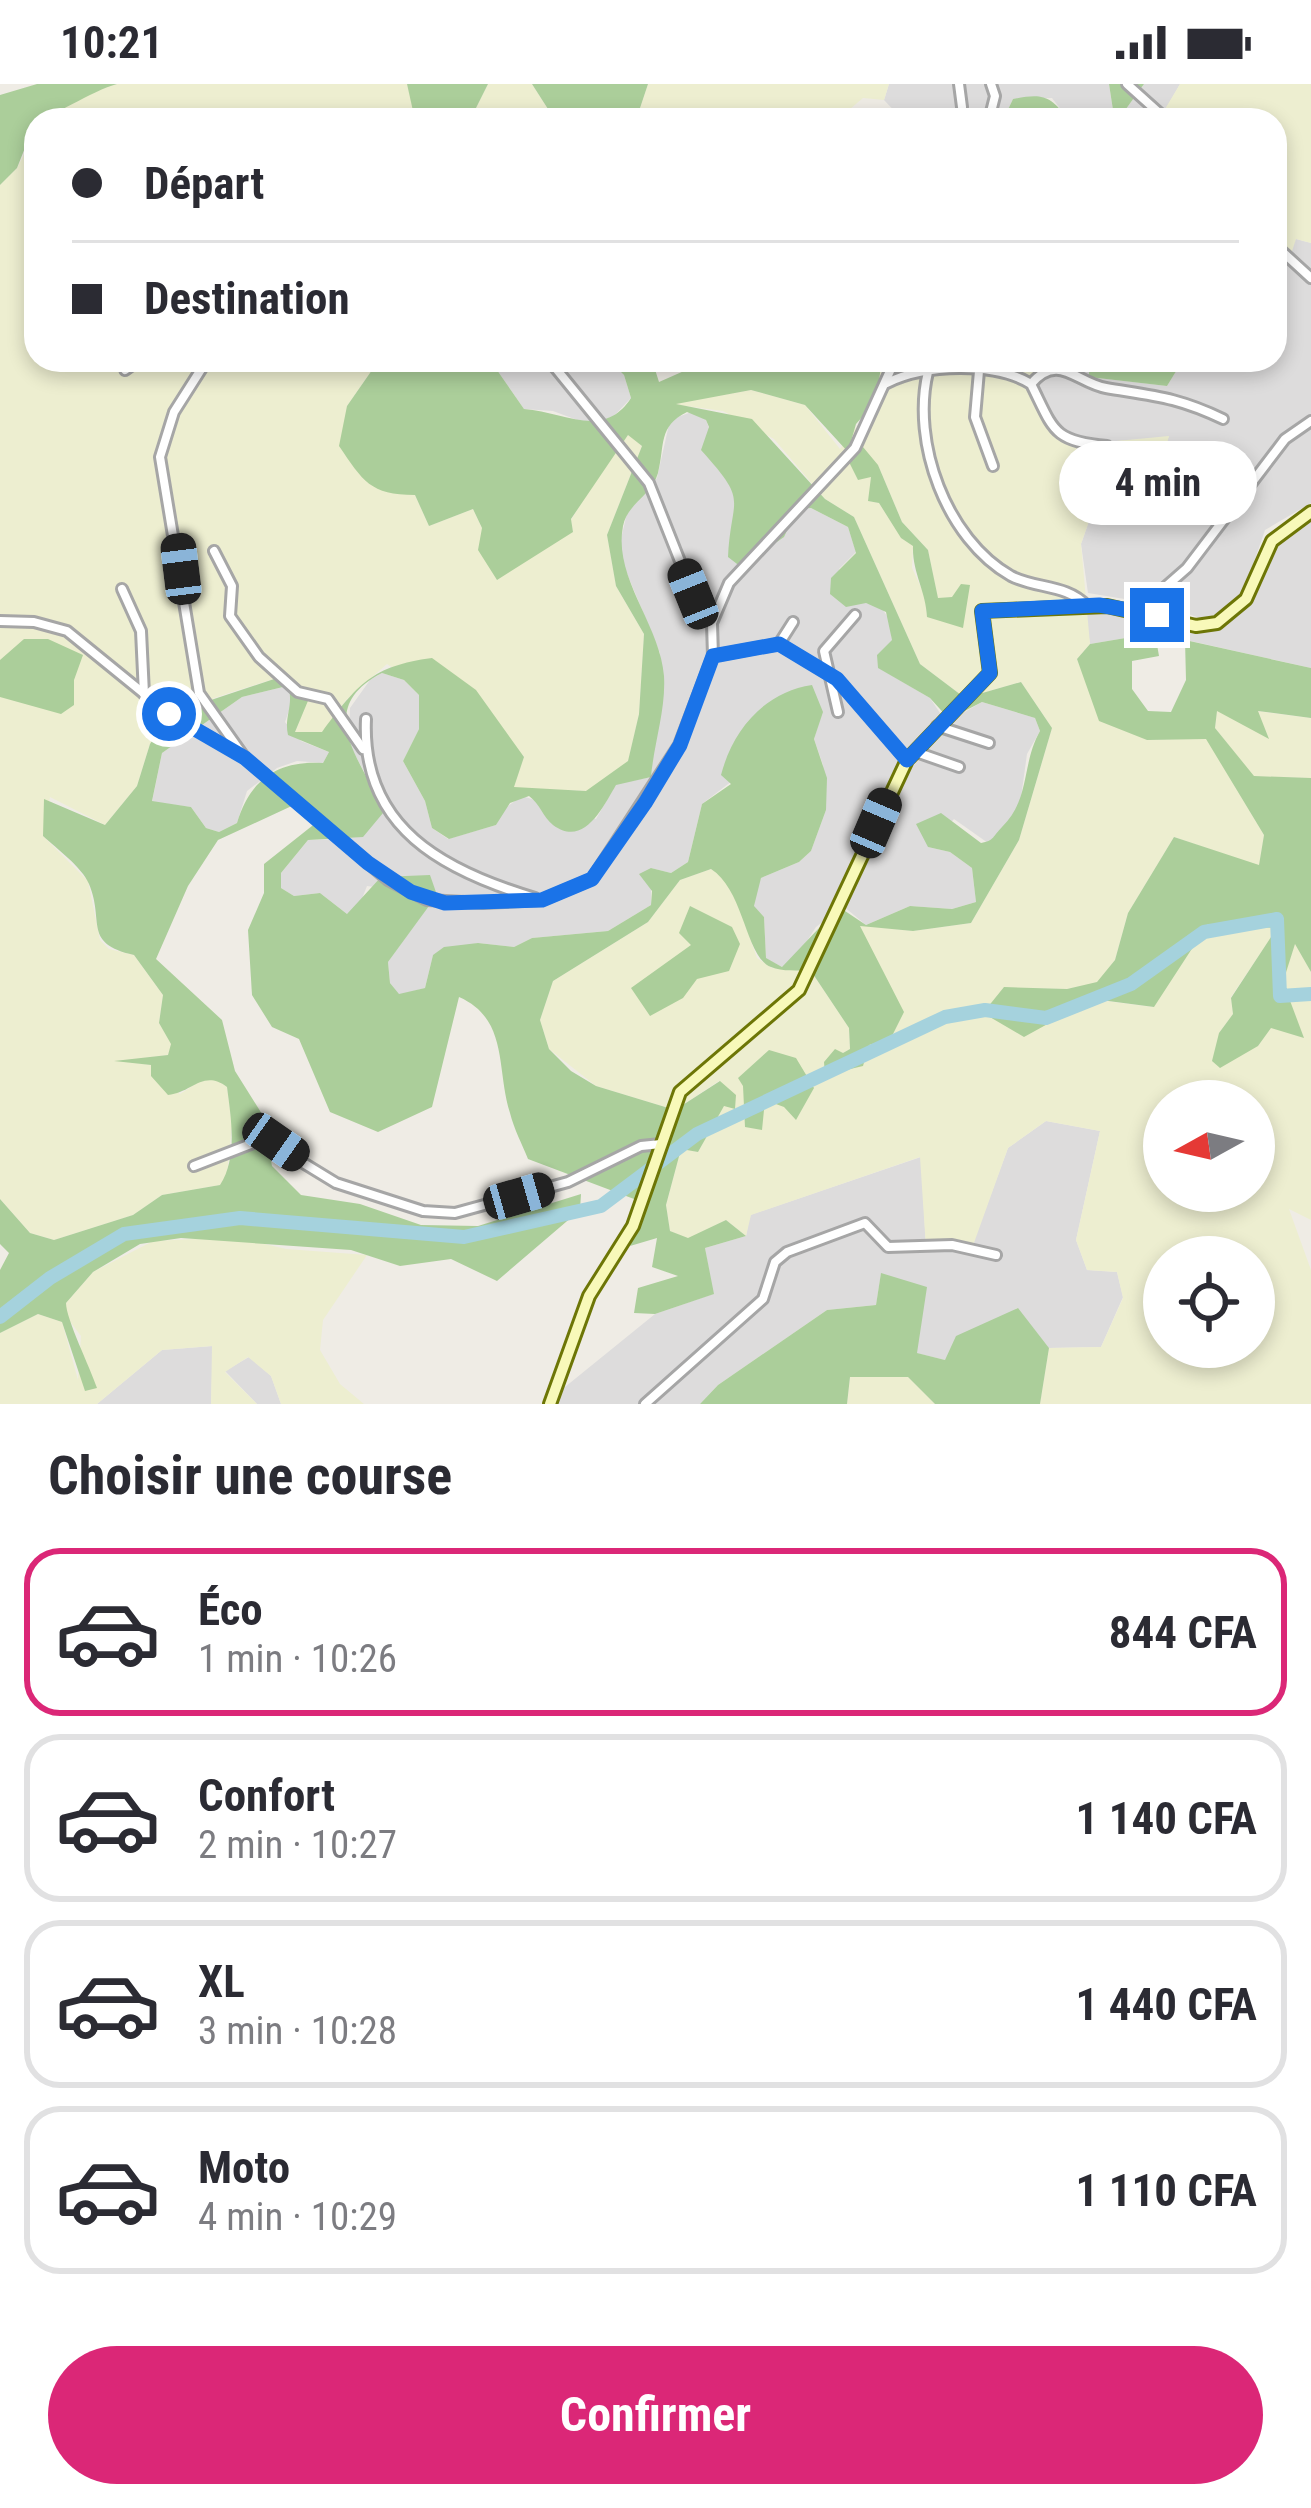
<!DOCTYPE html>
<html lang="fr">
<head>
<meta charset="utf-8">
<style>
  :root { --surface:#fff; --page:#f7f7f7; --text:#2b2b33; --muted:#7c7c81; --line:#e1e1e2; --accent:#db2777 }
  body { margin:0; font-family:"Roboto Condensed",sans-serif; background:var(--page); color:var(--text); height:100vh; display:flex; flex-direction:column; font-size:45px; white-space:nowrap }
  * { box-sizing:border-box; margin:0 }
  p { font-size:39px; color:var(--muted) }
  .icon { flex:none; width:66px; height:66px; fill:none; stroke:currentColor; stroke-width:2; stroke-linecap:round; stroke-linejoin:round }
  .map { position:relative; height:1320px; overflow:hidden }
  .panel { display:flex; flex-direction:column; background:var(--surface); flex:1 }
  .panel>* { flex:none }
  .top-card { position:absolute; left:24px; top:24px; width:1263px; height:264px; border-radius:36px; box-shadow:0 6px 18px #0003; display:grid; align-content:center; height:264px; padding:0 48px; background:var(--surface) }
  .needle { width:78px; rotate:262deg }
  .fabs { position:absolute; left:1143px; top:996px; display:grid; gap:24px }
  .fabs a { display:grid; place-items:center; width:132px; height:132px; border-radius:50%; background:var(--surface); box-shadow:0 6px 18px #0003; font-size:60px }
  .end { position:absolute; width:54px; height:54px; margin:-27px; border:15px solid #1a73e8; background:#fff; box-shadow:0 0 0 6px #fff }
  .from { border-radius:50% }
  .bubble { position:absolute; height:84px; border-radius:42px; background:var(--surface); box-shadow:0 6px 18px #0003; font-size:39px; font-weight:700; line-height:84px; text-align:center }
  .car { position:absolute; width:36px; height:72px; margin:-36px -18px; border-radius:15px; box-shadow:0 0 9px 3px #0007; background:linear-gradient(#222 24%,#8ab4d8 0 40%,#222 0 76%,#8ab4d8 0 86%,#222 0) }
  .top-card b { display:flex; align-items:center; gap:42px; height:114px; font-size:45px }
  .top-card b+b { border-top:3px solid var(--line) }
  .top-card i { width:30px; height:30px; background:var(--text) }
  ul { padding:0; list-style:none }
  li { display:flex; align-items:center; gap:36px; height:168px; margin:0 24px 18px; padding:0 24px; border:6px solid var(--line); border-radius:36px }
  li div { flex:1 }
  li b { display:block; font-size:45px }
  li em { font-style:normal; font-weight:700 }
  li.current { border-color:var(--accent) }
  li>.icon { width:108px; height:108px; stroke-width:1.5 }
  h2 { padding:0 48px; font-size:54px; line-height:144px }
  .button { display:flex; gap:24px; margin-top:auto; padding:24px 48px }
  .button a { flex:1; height:138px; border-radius:72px; background:var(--accent); color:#fff; font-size:48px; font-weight:700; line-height:138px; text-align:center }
  .status { display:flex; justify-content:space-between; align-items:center; height:84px; padding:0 60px; background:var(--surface); direction:ltr }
  .status svg { height:33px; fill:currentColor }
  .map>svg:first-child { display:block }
  .residential { fill:#dddcdc }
  .farmland { fill:#edeed0; fill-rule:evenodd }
  .forest { fill:#abce9a; fill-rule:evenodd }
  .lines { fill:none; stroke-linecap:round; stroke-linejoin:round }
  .river { stroke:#a5d2dd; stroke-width:14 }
  .street-casing { stroke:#a6a6a6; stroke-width:14 }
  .secondary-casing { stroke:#6d7606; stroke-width:16 }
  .street { stroke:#fff; stroke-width:8 }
  .secondary { stroke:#f8f9b9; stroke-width:10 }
  .route { stroke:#1a73e8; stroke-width:15 }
</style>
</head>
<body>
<div class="status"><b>10:21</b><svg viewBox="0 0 49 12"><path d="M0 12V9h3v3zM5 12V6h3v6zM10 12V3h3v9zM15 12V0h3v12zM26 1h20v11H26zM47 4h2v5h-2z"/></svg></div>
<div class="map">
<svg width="1311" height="1320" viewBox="0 0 1311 1320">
  <rect width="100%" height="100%" fill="#efece5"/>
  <!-- residential -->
  <g class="residential">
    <path d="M889 0H1109L1113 26 1094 36 1068 35 1052 14 1013 15 1003 36H903L884 16Z"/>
    <path d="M1144 0H1180L1161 34 1217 30 1226 36H1118Z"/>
    <path d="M1296 155 1311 159V419L1265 446 1243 510 1229 530 1209 537 1161 521 1088 509 1081 460 1098 411 1169 353 1106 358 1070 354 1051 336 1035 303 1053 276H1089L1090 293 1167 302 1183 276 1212 282 1214 276H1275V166Z"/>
    <path d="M490 276H609L624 291 631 314 610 336 588 340 553 327 524 325Z"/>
    <path d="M694 327 706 336 737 420 729 460 797 425 811 424 848 443 856 468 839 485 866 519 881 523 889 535 892 556 879 584 930 614 942 632 956 633 982 618 1035 634 1040 647 1027 670 1019 728 988 759 954 735 928 763 950 768 972 784 976 818 952 825 910 822 866 841 843 822 816 843 794 877 782 883 766 875 764 833 754 823 755 807 761 794 799 778 811 767 826 726 823 681 814 655 822 628 702 720 688 778 671 789 651 784V821L608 847 532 854 514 863 478 859 433 871 425 904 399 911 390 899 388 878 436 811 367 802 359 822 347 830 320 809 294 812 281 804V789L308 756 349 755 379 715 349 660 350 624 370 596 382 589 404 596 419 611V645L403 677 425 717 432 744 448 755 496 741 504 725 522 712 596 735 616 700 651 693 660 569 623 480 620 459 627 429 657 394 670 336Z"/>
    <path d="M1311 424V584L1155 549 1090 560 1083 515 1160 525 1196 540H1220L1232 534 1248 512 1269 449Z"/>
    <path d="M283 603 290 605 292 618 285 638 301 657 329 668 323 679 297 677 277 684 247 707 237 739 219 748 206 744 191 723 152 718 162 669 242 613Z"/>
    <path d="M1046 1037 1100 1047 1076 1156 1087 1186 1117 1188 1123 1213 1101 1263 1049 1264 1017 1224 945 1276 916 1269 881 1190 876 1221 827 1226 718 1301 700 1320H544L655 1230 713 1210 705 1164 746 1152 750 1131 921 1073 926 1163 969 1170 1008 1064Z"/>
    <path d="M213 1262 211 1320H97L162 1266Z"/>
    <path d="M249 1273 271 1292 281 1320H257L225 1287Z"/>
  </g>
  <!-- farmland -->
  <g class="farmland">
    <path d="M117 0H407L416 34 47 36 88 7Z"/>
    <path d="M488 0H532L555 36H470Z"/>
    <path d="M648 0H889L884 16 863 14 837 36H645L640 24Z"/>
    <path d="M1180 0H1311V159L1296 155 1289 176 1275 166V36H1226L1217 30 1159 35Z"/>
    <path d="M36 47V276H379L347 322 415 411 429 442 473 425 482 444 573 448 571 436 613 368 629 350 642 362 607 451 616 502 644 550 639 630 628 678 587 707 513 704 524 672 387 580 346 616 323 648H295L309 612 286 591 214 614 150 660 137 702 105 741 50 713 43 752 88 797 100 856 109 865 134 871 163 911 159 939 172 961 168 971 122 977 151 981 180 1010 203 995 217 996 227 1003 232 1040 227 1091 220 1101 162 1111 133 1131 54 1156 30 1149 0 1115V101L17 84Z"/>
    <path d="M882 276H1053L1036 303 1051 336 1070 353 1106 358 1169 352 1150 424 1098 412 1081 460 1090 560 1077 575 1089 604 1147 656 1206 654 1264 751 1259 782 1174 753 1128 829 1115 876 1097 899 1067 905 1005 904 1153 923 1208 840 1278 843 1231 913 1233 930 1219 949 1258 962 1271 943 1302 953 1283 898 1295 859 1311 888V1136L1289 1125 1311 1186V1320H1040L1049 1264 1101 1263 1123 1214 1117 1188 1087 1186 1076 1156 1100 1047 1046 1037 1008 1064 970 1170 926 1164 920 1073 751 1131 746 1152 726 1136 688 1155 670 1147 666 1121 681 1065 698 1068 724 1021 719 997 675 1026 596 1002 549 965 540 936 553 897 648 838 680 796 711 785 730 797 757 874 772 884 811 887 849 944 850 965 843 969 863 982 859 841 913 847 971 839 1019 756 1052 644 1021 598 965 614 920 580 854 433 825 415 774 355 723 327 671 320 751 306 805 321 840 365 876 317ZM878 381 902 438 928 466 938 515 952 513 927 533 926 514 912 484 913 461 901 453 879 419 869 417ZM1164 1017H1254V1107H1164ZM1164 1173H1254V1263H1164Z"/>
    <path d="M1217 626 1268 653 1257 627 1311 634V694L1254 693 1215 644Z"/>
    <path d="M234 1153 286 1165 367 1171 323 1236 320 1266 340 1300 364 1320H281L271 1292 248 1273 225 1288 257 1320H211L212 1262 162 1266 97 1320H0V1249L38 1230 62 1238 78 1296 81 1252 66 1232V1219L93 1188 153 1157Z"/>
    <path d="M850 1293H908L935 1320H847Z"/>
  </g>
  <!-- forest -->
  <g class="forest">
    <path d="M37 0H117C93 6 48 36 36 36L17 84 0 101V11Z"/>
    <path d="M407 0H488L470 36H415Z"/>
    <path d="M532 0H648L640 24 645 36H555Z"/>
    <path d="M1109 0H1144L1118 36H1003L1013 15C1042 9 1050 11 1068 35L1094 36 1113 26Z"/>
    <path d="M379 276H490L524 325C564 328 604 356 631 314L624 291 609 276H652L659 298 709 276H882L876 317 856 340 848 368 805 321 751 306 676 320 752 335 825 415 854 433 920 580 965 614 1021 598 1052 644 1019 756 971 839 913 847 860 842 904 928 891 954 869 961 863 982 825 991 824 978 835 965 843 969 850 965 849 944 811 887C799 886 782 888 771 883 745 873 745 807 711 785L680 796 648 838 553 897 540 936 549 965 571 987 596 1002 675 1026 720 997 736 1011 735 1025 724 1022 698 1068 681 1065 666 1121 670 1147 688 1154 726 1136 746 1152 705 1164 714 1210 655 1230 634 1229 638 1204 678 1192 652 1183 657 1154 630 1162 642 1118 528 1075C522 1060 514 1045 510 1029 496 985 509 935 459 913L432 1023 378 1048 330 1028 299 955 272 943 252 911 248 846 264 809V780L317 738 296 720 218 756 188 802 156 875 222 936 235 987 262 1030 272 1082 301 1111 360 1120 421 1141 478 1142 581 1110 580 1126 497 1197 451 1175 400 1182 351 1166 181 1154 140 1160 93 1188 66 1219C66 1235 90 1283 97 1304L85 1307 62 1238 38 1230 0 1249V1186L9 1169 0 1160V1115L30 1149 54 1156 133 1131 162 1111 220 1101C238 1073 231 1034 227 1003 203 985 192 1009 168 1011L151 992V981L114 977 168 971 171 960 159 939 163 911 134 871C82 859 105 838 89 800 82 783 57 765 43 752L44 715 105 741 137 702 150 660 169 630 286 591 310 612 295 648H322C358 600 372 582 432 574L476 606 524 673 514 703 586 707 628 677 639 630 644 550 616 502 607 451 642 362 628 351 571 435 573 448 497 496 478 466 482 444 473 425 429 442 415 411C370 411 363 397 339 362L347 322ZM687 328 706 336 709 343 701 366C750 420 731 411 728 473L741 483 784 453 797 425 811 424 848 443 856 469 831 494 830 510 846 523 866 519 886 528 892 556 877 571 878 584 930 614 949 635 982 618 1035 634 1040 647C1021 681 1031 714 1002 743 993 752 994 757 981 759L941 729 916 740 928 763 950 768 972 784 976 818 952 825 910 822 866 841 839 823 782 883 766 874 764 833 754 822 761 794 799 778 811 767 826 726 827 694 814 655 823 628 812 601C765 608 733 645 721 691L731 700 702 720 688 778 671 789 651 784 639 790 652 807 651 821 608 847 532 854 514 863 478 859 444 863 433 871 425 904 399 910 390 899 388 878 437 811 430 791 381 793 347 830 320 809 294 812 281 804V789L308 756 363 753 383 729C369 683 308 627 382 589L404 596 419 611V645L403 677 425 717 432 744 449 755 496 741 510 719 529 712C540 720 543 733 553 741 584 764 603 723 616 701L651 693C654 659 666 625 664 592 660 540 613 494 623 442 627 420 652 411 658 389 665 361 658 342 687 328ZM283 603 289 605C293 622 284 634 288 651L329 668 323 679C277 676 250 696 237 739L219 748 206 744 191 723 152 717 162 669 242 613Z"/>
    <path d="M1089 276H1183L1167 302 1089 293Z"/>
    <path d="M863 363 878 381 902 438 928 466 938 514 952 513 961 500 970 501 963 544 927 533C926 507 912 488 913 462L901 454 879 419 868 417 871 393 858 396 849 378Z"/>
    <path d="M1155 549 1159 572 1132 577V605L1148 627 1171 628 1186 596 1185 556 1311 584V634L1258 627 1269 655 1217 627 1215 644 1254 692 1311 694V888L1295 860 1283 898 1304 954 1271 944 1258 962 1220 984 1212 977 1219 949 1233 930 1231 914 1277 844 1208 840 1154 923 1093 915 1024 953 983 929 1004 903 1067 905 1097 898 1115 876 1128 829 1174 753 1259 781 1264 751 1206 655 1147 656 1099 637 1077 575 1090 560Z"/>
    <path d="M24 555H48L83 571 74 596V621L61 630 0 613V576Z"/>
    <path d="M690 822 732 843 740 860 729 887 697 895 683 914 650 932 631 904 691 861 679 849Z"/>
    <path d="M769 966 796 974 814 1004 796 1036 784 1023 765 1016 762 1046 745 1043 743 1002 738 994Z"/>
    <path d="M881 1189 927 1203 917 1269 945 1276 956 1252 1018 1224 1049 1264 1040 1320H935L908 1293H850L847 1320H700L718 1301 827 1226 876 1221Z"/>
  </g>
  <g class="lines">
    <!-- river -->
    <path class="river" d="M0 1233 50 1194 124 1150 240 1134 464 1153 601 1122 697 1050 945 933 985 926 1046 934 1131 900 1204 848 1277 835 1280 912 1311 910"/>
    <!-- street casing -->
    <g class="street-casing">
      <g id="street">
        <path d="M959 0 962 23"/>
        <path d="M1127 0 1167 36"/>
        <path d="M989 36 995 12 991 0"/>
        <path d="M1275 161 1311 194"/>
        <path d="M207 276 174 328 160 373 199 609 245 674 388 796 427 816 483 819 542 816 592 795 679 661 713 572 712 539 729 499 855 364 895 276"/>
        <path d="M549 276 649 399 693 510 711 538"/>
        <path d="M125 286 139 276"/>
        <path d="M979 287 975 333 993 382"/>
        <path d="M928 288C911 358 946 455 1011 492 1036 505 1067 500 1087 522"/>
        <path d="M887 299C925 280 995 278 1031 300 1054 346 1052 357 1107 362"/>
        <path d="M1031 300C1058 268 1077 299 1106 304 1154 312 1177 313 1223 335"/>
        <path d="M214 467 232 502 230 532 259 573 298 608 328 615 363 665"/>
        <path d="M122 505 141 547 144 610"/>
        <path d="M1138 527 1187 484 1285 355 1311 337"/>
        <path d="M0 537 34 538 67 547 169 630 244 673"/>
        <path d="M779 560 793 538"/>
        <path d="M713 572 779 560 837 595 907 676"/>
        <path d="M838 628 824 567 855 531"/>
        <path d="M366 635C361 744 444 787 535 814"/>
        <path d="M937 642 989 659"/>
        <path d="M916 668 959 683"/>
        <path d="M194 1082 264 1055 336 1099 423 1127 455 1129 568 1098 641 1062 661 1060"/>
        <path d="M645 1320 763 1215 775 1178 787 1168 865 1139 888 1163 952 1161 996 1171"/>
      </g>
    </g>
    <!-- secondary casing -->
    <g class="secondary-casing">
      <path id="secondary" d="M550 1320 589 1212 633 1142 680 1008 799 906 907 676 990 589 982 527 1107 522 1196 542 1217 539 1246 515 1272 457 1311 428"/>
    </g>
    <!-- street -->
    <use href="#street" class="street"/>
    <!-- secondary -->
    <use href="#secondary" class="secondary"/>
  </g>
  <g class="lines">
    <!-- route -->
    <path class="route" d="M169 630 245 674 368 779 411 808 445 819 542 816 592 795 645 719 680 661 713 572 779 560 837 595 907 676 990 589 982 527 1099 521 1157 531"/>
  </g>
</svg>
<div class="fabs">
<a><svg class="needle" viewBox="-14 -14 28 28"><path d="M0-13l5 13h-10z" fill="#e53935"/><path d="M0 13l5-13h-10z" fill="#7c7c81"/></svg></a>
<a><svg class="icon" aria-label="locate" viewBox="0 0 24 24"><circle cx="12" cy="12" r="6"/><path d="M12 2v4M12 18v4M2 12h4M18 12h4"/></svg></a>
</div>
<i class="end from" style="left:169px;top:630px"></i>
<i class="end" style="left:1157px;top:531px"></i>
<div class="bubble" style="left:1059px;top:357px;width:198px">4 min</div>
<i class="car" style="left:181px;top:485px;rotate:353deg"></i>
<i class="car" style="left:693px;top:510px;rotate:338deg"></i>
<i class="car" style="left:876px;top:739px;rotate:23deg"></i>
<i class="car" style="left:276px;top:1058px;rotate:125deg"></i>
<i class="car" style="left:519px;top:1112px;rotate:74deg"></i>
<div class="top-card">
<b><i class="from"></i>Départ</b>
<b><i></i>Destination</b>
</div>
</div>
<section class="panel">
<h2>Choisir une course</h2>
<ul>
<li class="current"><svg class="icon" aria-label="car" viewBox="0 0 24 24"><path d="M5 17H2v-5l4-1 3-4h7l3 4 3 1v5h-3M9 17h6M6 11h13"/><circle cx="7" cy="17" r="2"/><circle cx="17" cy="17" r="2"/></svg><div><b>Éco</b><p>1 min · 10:26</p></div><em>844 CFA</em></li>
<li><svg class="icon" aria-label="car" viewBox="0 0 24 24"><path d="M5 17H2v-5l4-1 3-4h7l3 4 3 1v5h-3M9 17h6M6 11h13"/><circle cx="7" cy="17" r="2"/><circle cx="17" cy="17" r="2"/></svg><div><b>Confort</b><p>2 min · 10:27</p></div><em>1 140 CFA</em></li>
<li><svg class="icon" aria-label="car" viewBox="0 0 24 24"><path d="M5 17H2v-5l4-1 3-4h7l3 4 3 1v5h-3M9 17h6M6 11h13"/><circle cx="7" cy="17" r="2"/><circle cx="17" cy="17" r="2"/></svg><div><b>XL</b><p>3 min · 10:28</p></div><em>1 440 CFA</em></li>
<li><svg class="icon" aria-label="car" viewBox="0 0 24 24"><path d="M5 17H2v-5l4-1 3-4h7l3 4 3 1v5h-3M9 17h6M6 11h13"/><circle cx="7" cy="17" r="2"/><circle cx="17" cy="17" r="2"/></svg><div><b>Moto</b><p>4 min · 10:29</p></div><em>1 110 CFA</em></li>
</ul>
<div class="button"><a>Confirmer</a></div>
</section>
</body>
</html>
